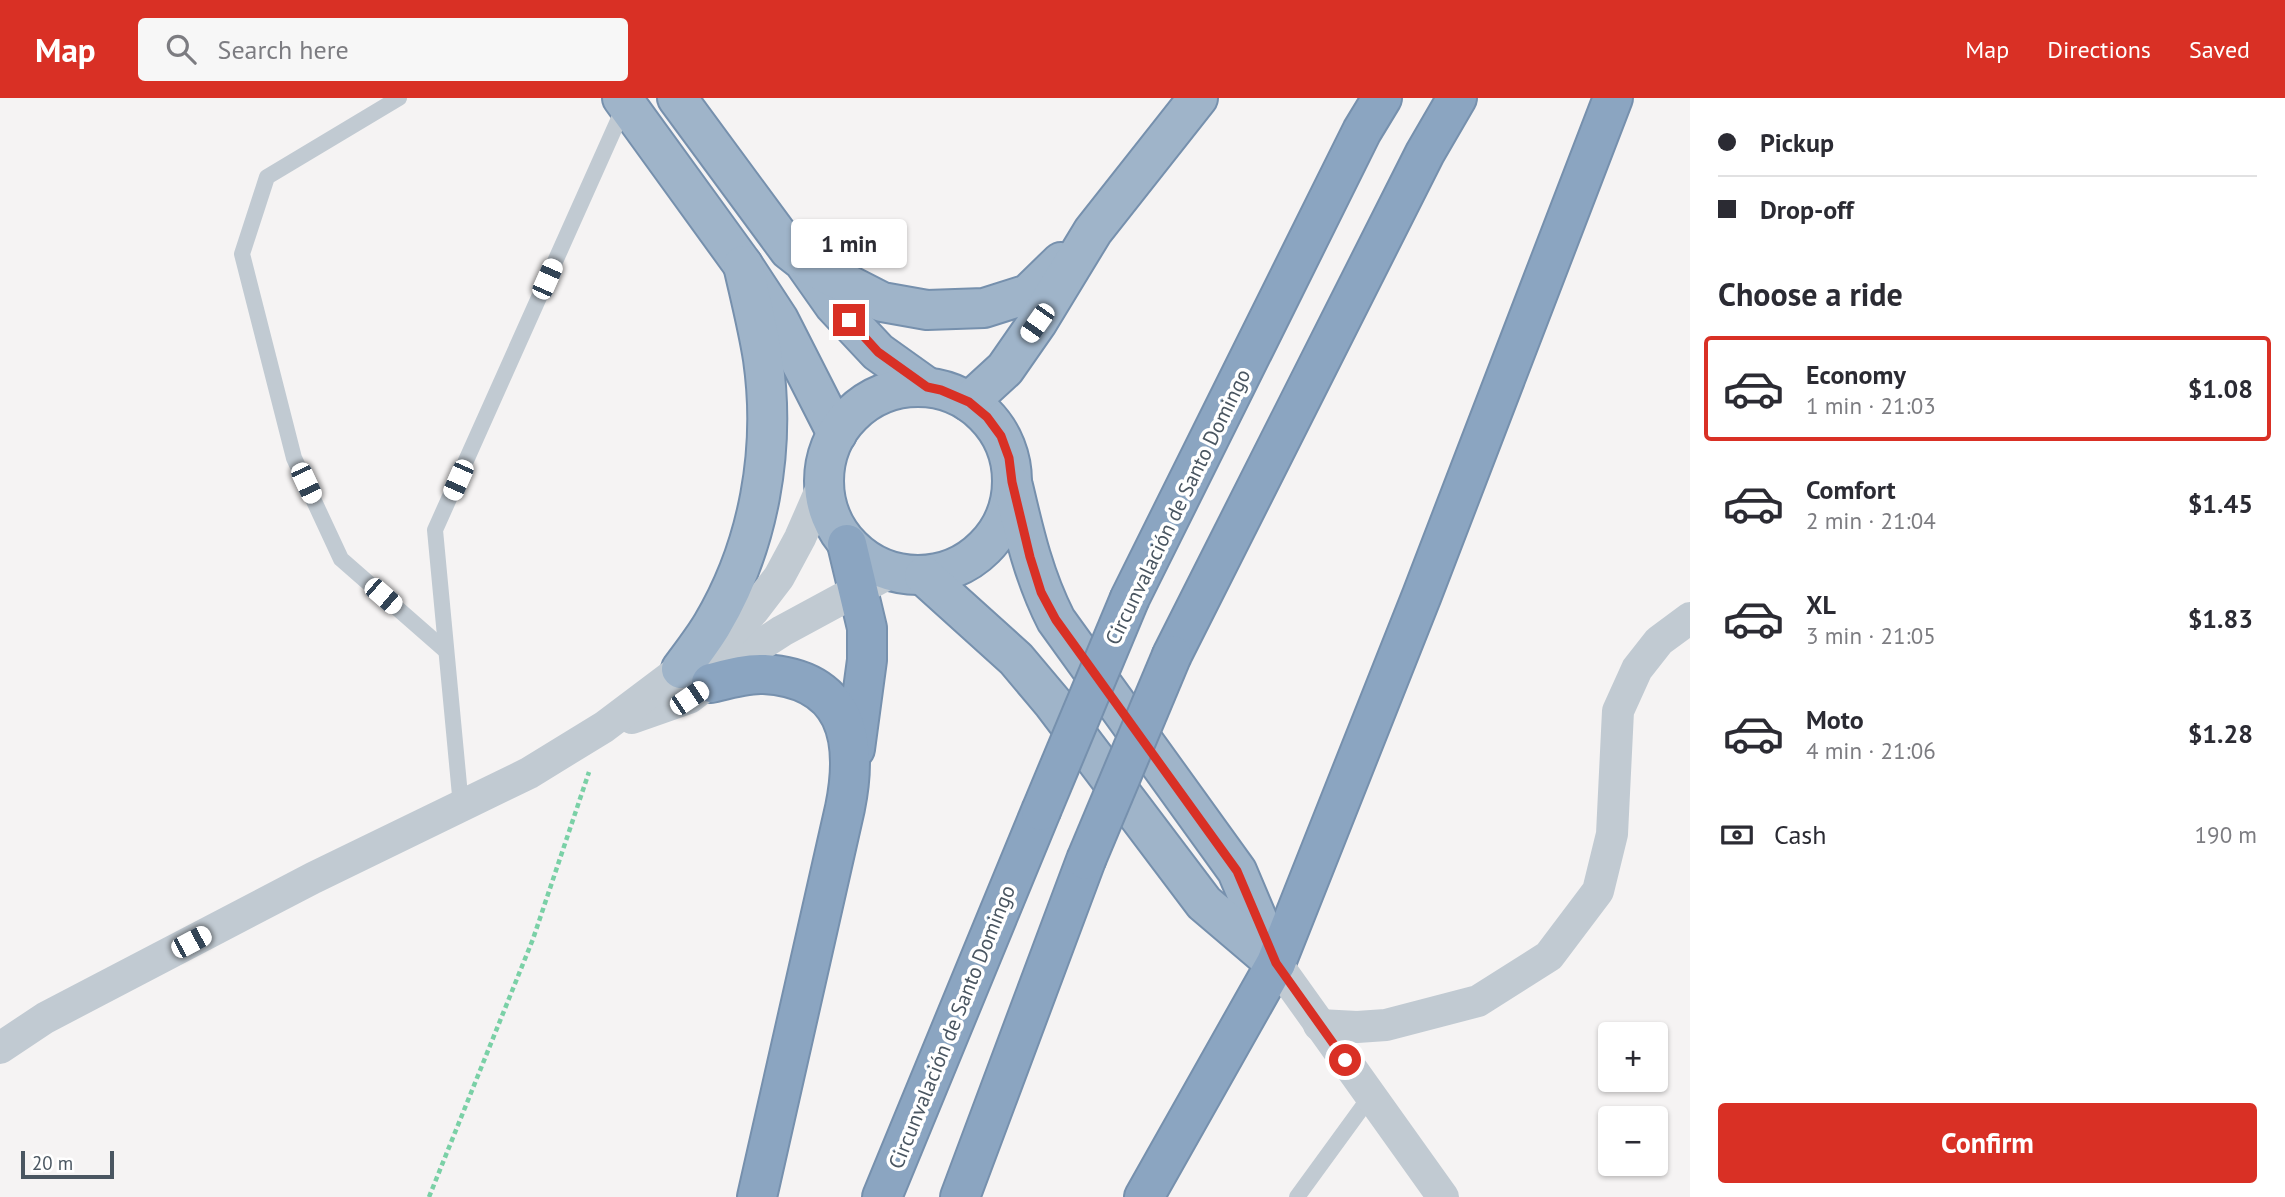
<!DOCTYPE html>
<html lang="en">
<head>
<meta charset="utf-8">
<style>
  :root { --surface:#fff; --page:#f7f7f7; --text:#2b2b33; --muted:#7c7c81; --line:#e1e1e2; --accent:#d93025 }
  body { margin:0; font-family:"PT Sans",sans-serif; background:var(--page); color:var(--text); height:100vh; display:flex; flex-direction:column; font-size:26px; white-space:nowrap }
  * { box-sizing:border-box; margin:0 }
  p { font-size:23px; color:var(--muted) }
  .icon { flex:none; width:38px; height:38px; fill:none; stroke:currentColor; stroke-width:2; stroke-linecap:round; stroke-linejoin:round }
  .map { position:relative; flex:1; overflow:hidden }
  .sheet { display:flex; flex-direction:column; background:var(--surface); width:595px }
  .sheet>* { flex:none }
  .hud { display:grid; align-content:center; height:154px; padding:0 28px; background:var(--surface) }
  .controls { position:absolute; left:1598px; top:924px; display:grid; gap:14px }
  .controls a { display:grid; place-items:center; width:70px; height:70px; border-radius:7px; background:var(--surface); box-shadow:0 2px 5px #0004; font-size:35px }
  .scale { position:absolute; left:21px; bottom:18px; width:93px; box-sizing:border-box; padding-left:7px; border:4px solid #4a5661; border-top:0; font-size:19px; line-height:24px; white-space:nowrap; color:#4a5661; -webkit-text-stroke:5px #fff; paint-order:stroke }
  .end { position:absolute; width:32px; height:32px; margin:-16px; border:9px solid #d93025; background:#fff; box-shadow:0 0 0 4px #fff }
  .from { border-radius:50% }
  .bubble { position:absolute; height:49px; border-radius:7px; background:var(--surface); box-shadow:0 2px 5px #0004; font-size:23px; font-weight:600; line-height:49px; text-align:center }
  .car { position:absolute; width:21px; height:42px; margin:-21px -10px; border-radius:9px; box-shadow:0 0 5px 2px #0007; background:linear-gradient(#fff 24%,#345 0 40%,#fff 0 76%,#345 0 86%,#fff 0) }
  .hud b { display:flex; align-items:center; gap:24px; height:66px; font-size:26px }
  .hud b+b { border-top:2px solid var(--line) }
  .hud i { width:18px; height:18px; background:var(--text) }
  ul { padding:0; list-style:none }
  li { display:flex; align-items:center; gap:21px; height:105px; margin:0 14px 10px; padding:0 14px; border:4px solid transparent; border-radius:7px }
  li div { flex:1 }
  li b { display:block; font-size:26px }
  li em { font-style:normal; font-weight:600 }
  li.on { border-color:var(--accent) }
  li>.icon { width:63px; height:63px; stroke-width:1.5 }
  h2 { padding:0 28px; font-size:32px; line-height:84px }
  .pay { display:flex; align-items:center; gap:18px; height:77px; padding:0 28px; font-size:26px }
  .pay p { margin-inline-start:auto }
  .button { display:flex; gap:14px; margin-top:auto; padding:14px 28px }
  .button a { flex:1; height:80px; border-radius:7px; background:var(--accent); color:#fff; font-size:28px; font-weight:600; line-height:80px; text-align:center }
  header { display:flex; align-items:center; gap:42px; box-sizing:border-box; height:98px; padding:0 35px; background:var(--accent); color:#fff }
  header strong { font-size:33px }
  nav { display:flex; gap:38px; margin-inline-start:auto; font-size:24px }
  .search { width:490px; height:63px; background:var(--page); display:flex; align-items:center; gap:18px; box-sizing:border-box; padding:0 24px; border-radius:7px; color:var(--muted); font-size:26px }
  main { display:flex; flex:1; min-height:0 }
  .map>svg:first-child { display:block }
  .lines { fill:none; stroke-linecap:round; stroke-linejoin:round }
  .trunk-casing { stroke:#7690ad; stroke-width:42 }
  .motorway-casing { stroke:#7690ad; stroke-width:42 }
  .path { stroke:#7ad0a6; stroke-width:4.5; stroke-dasharray:5 3.5; stroke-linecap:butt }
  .service { stroke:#c1cad2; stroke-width:16 }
  .minor { stroke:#c1cad2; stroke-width:32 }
  .trunk { stroke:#9fb4c9; stroke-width:38 }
  .motorway { stroke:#8ba5c1; stroke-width:38 }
  .motorway-bridge-casing { stroke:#7690ad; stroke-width:42; stroke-linecap:butt }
  .motorway-bridge { stroke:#8ba5c1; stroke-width:38 }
  .route { stroke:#d93025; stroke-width:9 }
  .labels { text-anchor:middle; stroke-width:7; stroke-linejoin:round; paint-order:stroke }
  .street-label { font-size:21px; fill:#4a5661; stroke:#fff }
</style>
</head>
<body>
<header>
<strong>Map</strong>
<div class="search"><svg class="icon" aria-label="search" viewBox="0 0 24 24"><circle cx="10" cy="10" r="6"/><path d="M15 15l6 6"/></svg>Search here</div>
<nav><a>Map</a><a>Directions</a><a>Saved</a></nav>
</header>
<main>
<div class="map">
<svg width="1690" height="1099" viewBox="0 0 1690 1099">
  <rect width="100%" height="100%" fill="#f5f3f3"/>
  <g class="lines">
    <!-- trunk casing -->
    <g class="trunk-casing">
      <g id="trunk">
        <path d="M622 0 743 167 779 222 837 336"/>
        <path d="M677 0 789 152 803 163 834 207 878 254 927 289"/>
        <path d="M810 167 882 204 927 212 984 210 1028 196 1061 164"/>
        <circle cx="918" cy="383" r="94"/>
        <path d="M969 304 1005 271 1037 225 1093 133 1198 0"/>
        <path d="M1013 388C1024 435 1034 479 1056 522L1237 773 1276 865"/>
        <path d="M924 478 1016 561 1053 605 1204 805 1271 862"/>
        <path d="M681 571C692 556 703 542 712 527 759 448 776 352 763 261 758 229 750 198 743 167"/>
      </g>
    </g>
    <!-- motorway casing -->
    <g class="motorway-casing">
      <g id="motorway">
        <path d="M847 446 867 530V562L855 651"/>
        <path d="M1130 500 1362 33 1382 0"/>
        <path d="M1172 557 1425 55 1457 0"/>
        <path d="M711 585C727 581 747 575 764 576 847 581 859 641 845 710L757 1099"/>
        <path d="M882 1099 1041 713"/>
        <path d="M960 1099 1086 762"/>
        <path d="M1144 1099 1276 865 1422 497 1613 0"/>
      </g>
    </g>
    <!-- path -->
    <path class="path" d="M429 1099 533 841 589 674"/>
    <!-- service -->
    <g class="service">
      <path d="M399 0 267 79 242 156 294 360 341 461 446 553"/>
      <path d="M461 708 435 432 625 7"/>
      <path d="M1297 1099 1372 996"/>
    </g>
    <!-- minor -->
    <g class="minor">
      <path d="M632 620 689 600 748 555 782 533 891 474"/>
      <path d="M1276 865 1443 1099"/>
      <path d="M1319 927 1357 929 1386 927 1478 903 1549 858 1598 793 1612 736 1618 613 1637 571 1659 543 1690 520"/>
      <path d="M0 950 45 920 313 780 529 675 604 629 681 571 721 545 753 513 779 479 800 440 824 385"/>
    </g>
    <!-- trunk -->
    <use href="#trunk" class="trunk"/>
    <!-- motorway -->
    <use href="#motorway" class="motorway"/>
    <!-- motorway-bridge casing -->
    <g class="motorway-bridge-casing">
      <g id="motorway-bridge">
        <path d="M1041 713 1130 500"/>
        <path d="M1086 762 1172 557"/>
      </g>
    </g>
    <!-- motorway-bridge -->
    <use href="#motorway-bridge" class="motorway-bridge"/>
  </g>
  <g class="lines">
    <!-- route -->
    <path class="route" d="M849 222 878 254 927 289 941 292 969 304 987 319 1001 338 1009 360 1012 384 1030 459 1041 494 1056 522 1237 773 1276 865 1345 962"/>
  </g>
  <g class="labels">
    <!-- street labels -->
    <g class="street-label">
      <text transform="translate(1178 409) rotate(-64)" y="7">Circunvalación de Santo Domingo</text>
      <text transform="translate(952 929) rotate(-68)" y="7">Circunvalación de Santo Domingo</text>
    </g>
  </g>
</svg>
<div class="controls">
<a>+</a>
<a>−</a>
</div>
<div class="scale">20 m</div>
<i class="end from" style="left:1345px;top:962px"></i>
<i class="end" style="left:849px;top:222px"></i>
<div class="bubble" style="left:791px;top:121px;width:116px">1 min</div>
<i class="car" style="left:547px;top:181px;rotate:24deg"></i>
<i class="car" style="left:1037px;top:225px;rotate:215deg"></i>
<i class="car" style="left:458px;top:382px;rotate:204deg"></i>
<i class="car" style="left:306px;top:385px;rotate:155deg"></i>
<i class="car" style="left:383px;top:498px;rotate:131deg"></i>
<i class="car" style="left:689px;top:600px;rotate:56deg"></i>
<i class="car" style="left:191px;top:844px;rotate:62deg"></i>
</div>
<section class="sheet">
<div class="hud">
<b><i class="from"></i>Pickup</b>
<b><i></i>Drop-off</b>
</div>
<h2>Choose a ride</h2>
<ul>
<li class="on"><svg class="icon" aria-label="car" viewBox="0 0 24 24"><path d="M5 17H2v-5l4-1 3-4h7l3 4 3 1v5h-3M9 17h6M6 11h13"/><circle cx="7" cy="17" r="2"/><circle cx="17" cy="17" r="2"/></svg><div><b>Economy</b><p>1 min · 21:03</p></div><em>$1.08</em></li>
<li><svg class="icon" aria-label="car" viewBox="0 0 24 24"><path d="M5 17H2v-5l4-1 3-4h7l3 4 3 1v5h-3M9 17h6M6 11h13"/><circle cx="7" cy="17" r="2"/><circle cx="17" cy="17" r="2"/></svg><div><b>Comfort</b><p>2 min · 21:04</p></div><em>$1.45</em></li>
<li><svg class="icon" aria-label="car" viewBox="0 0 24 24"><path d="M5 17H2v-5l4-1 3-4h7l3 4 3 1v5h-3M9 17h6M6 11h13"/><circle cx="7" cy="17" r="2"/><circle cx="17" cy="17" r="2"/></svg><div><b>XL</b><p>3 min · 21:05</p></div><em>$1.83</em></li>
<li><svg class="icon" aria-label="car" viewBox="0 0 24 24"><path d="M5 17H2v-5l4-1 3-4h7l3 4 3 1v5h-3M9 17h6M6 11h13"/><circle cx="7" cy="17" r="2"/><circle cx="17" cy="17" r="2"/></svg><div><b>Moto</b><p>4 min · 21:06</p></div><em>$1.28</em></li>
</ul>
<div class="pay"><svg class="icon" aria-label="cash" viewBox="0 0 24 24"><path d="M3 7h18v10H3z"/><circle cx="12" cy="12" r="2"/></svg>Cash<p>190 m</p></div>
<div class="button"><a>Confirm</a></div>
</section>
</main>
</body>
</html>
